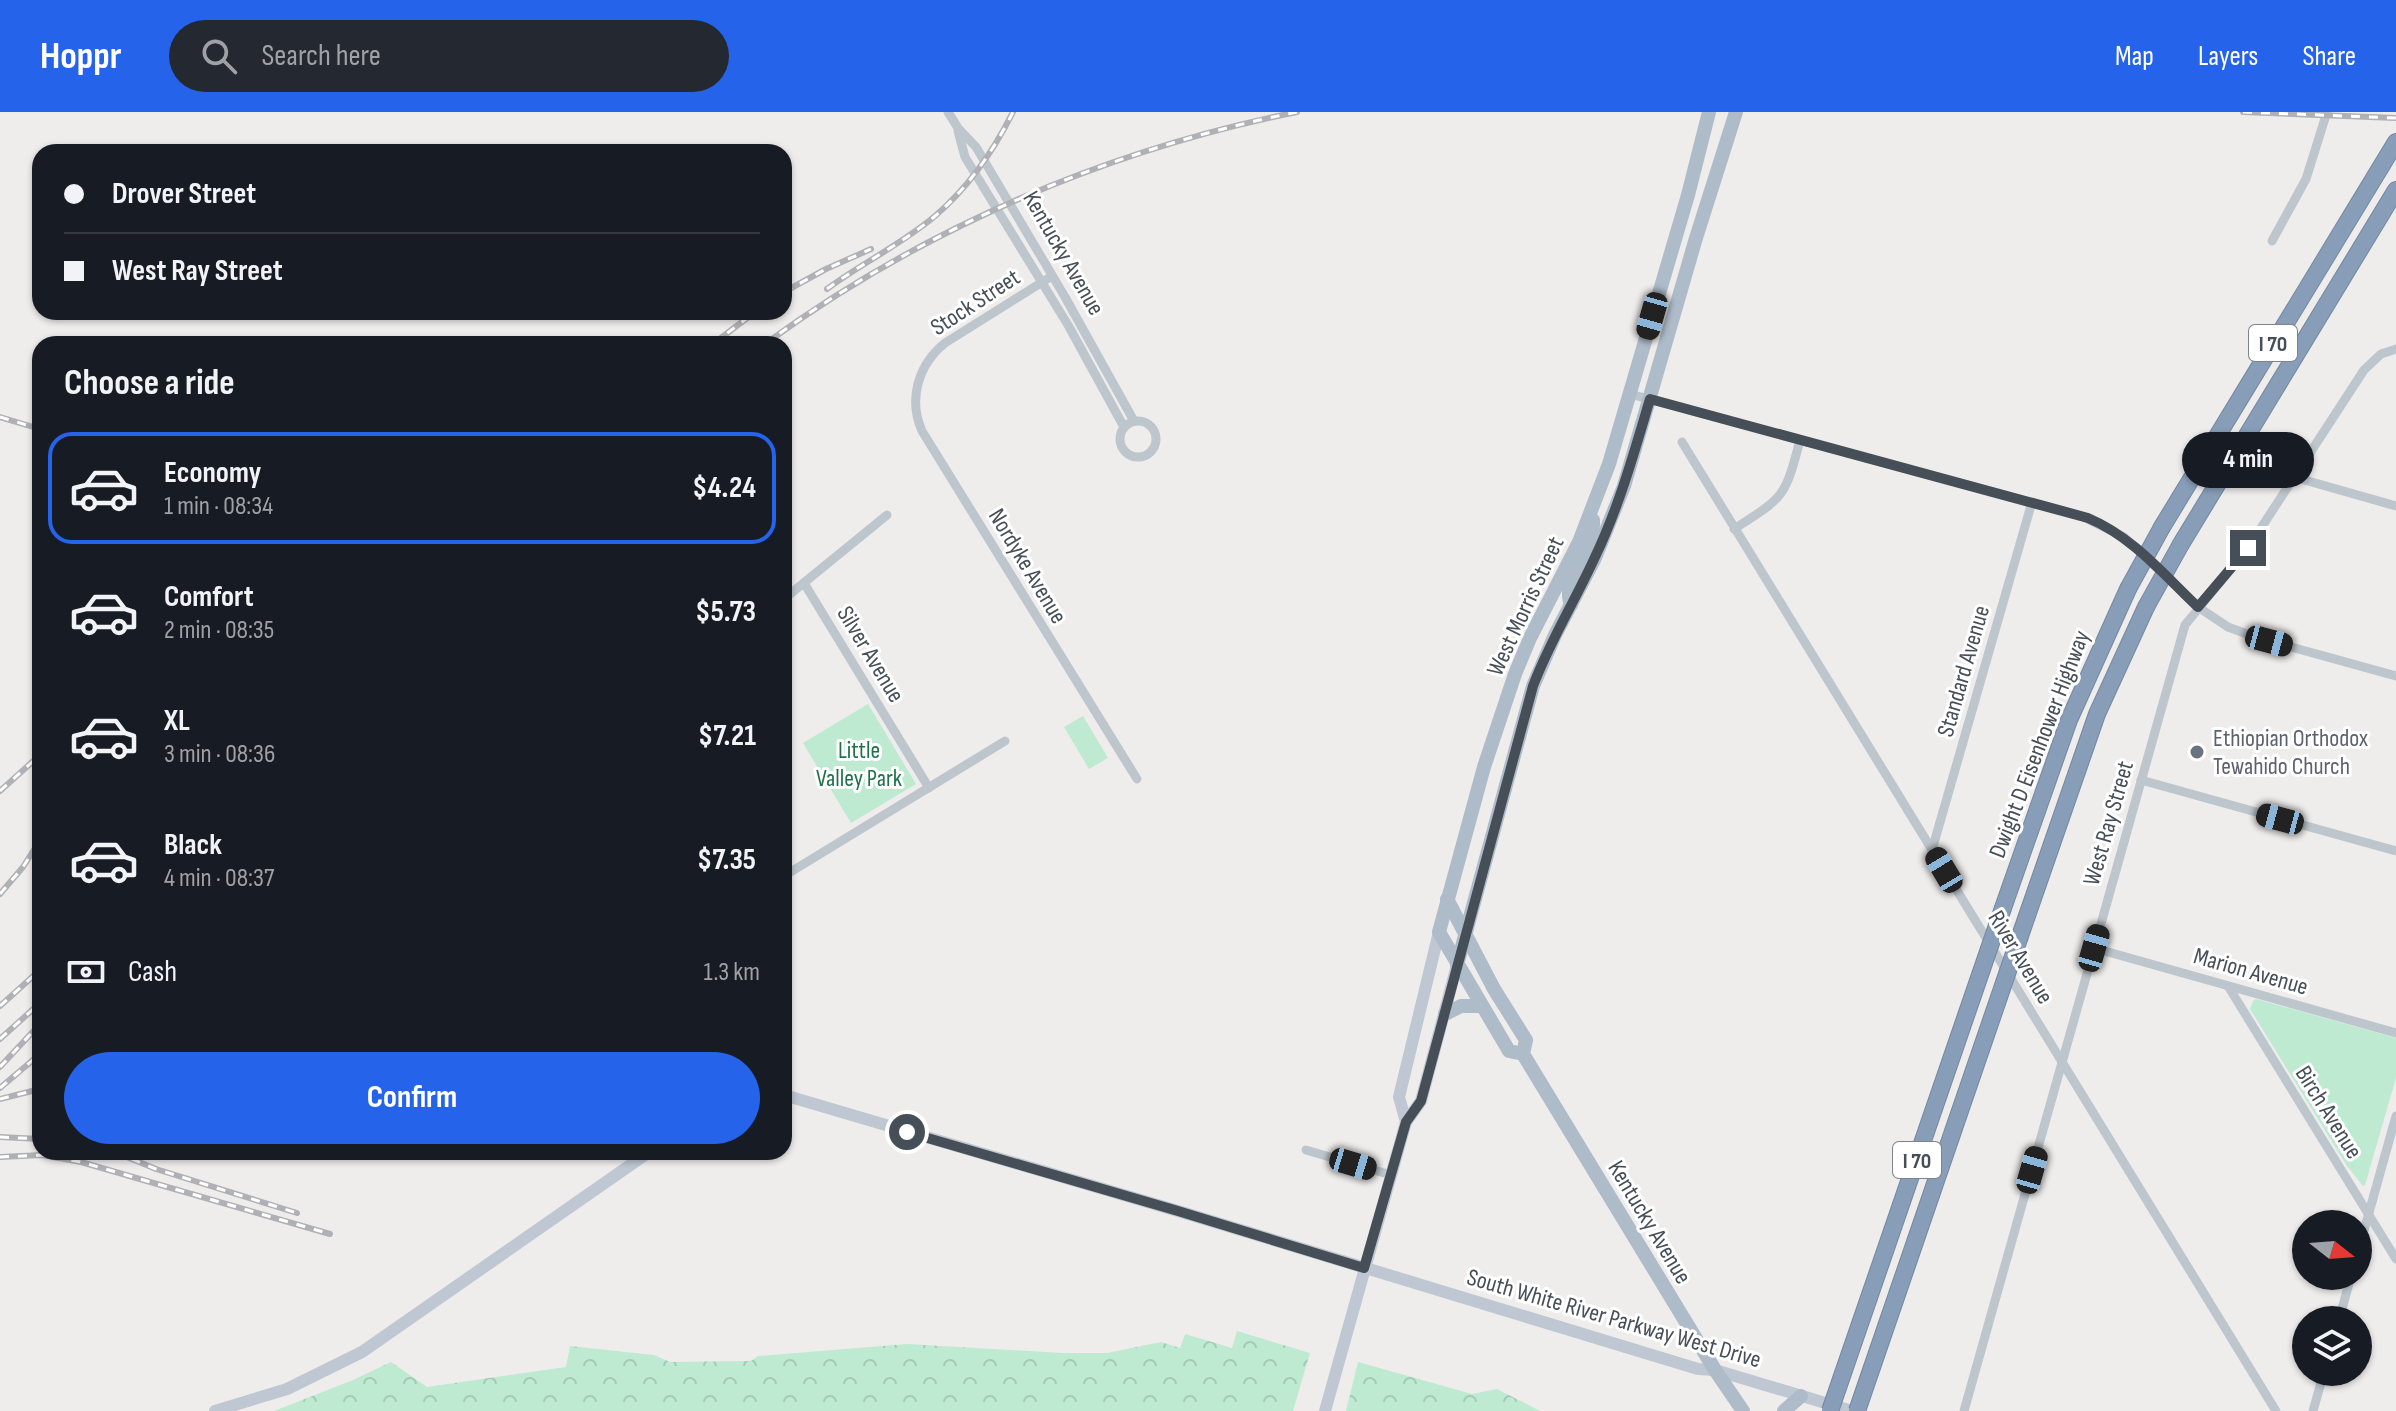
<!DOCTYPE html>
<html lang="en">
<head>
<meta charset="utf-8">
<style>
  :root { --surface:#171b24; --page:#242831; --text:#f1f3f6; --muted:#9ea1a6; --line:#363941; --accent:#2563eb }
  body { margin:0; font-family:"Sofia Sans Condensed",sans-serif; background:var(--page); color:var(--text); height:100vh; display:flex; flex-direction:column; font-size:30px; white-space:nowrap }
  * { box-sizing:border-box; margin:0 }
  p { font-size:26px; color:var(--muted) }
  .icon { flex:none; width:44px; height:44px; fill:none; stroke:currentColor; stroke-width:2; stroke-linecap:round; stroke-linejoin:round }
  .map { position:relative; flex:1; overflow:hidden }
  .side { position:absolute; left:32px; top:224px; width:760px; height:824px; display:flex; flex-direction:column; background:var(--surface); border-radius:24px; box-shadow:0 2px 6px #0004 }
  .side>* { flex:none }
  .top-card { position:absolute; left:32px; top:32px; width:760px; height:176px; border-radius:24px; box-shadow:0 2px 6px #0004; display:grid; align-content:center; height:176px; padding:0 32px; background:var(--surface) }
  .needle { width:52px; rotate:107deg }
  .buttons { position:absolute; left:2292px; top:1098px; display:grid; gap:16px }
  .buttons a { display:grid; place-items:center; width:80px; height:80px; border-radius:50%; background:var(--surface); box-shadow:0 2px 6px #0004; font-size:40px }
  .end { position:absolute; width:36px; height:36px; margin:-18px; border:10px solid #464f58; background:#fff; box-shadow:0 0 0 4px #fff }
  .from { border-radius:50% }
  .bubble { position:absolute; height:56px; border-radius:28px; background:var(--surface); box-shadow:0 2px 6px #0004; font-size:26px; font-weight:700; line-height:56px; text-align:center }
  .car { position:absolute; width:24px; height:48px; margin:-24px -12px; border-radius:10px; box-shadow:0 0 6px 2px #0007; background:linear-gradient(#222 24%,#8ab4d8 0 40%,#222 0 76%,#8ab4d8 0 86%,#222 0) }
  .top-card b { display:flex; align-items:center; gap:28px; height:76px; font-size:30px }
  .top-card b+b { border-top:2px solid var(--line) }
  .top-card i { width:20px; height:20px; background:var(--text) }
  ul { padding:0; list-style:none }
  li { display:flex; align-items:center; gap:24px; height:112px; margin:0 16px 12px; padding:0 16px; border:4px solid transparent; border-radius:24px }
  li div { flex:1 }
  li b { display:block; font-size:30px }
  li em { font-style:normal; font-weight:700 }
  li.current { border-color:var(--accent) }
  li>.icon { width:72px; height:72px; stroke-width:1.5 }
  h2 { padding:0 32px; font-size:36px; line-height:96px }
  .pay { display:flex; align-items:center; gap:20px; height:88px; padding:0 32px; font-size:30px }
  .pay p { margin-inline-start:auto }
  .cta { display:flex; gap:16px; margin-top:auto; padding:16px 32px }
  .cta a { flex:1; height:92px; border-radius:48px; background:var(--accent); color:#fff; font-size:32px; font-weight:700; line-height:92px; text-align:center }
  header { display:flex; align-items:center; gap:48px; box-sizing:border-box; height:112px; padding:0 40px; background:var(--accent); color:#fff }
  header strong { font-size:38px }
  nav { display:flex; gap:44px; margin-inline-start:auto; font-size:28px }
  .search { width:560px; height:72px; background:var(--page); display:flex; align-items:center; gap:20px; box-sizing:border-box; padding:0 28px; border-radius:44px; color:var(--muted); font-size:30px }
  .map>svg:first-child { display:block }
  .forest { fill:url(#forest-crowns) }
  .park { fill:#bdead0 }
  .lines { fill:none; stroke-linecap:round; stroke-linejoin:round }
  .highway-casing { stroke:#7388a3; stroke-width:18 }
  .street { stroke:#bec6cd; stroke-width:9 }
  .secondary { stroke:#bec7d2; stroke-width:12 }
  .primary { stroke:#aebbc9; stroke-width:14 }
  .highway { stroke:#889db7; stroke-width:16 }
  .rail-casing { stroke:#afb1b6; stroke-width:6 }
  .rail { stroke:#fff; stroke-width:3; stroke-dasharray:9; stroke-linecap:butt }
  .highway-bridge-casing { stroke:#7388a3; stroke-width:18; stroke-linecap:butt }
  .highway-bridge { stroke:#889db7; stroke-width:16 }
  .route { stroke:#464f58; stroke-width:10 }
  .worship-dot { fill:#6b7280; stroke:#fff; stroke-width:3 }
  .labels { text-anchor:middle; stroke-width:6; stroke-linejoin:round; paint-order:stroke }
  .shield { fill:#fff; stroke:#7e848a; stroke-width:2 }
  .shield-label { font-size:22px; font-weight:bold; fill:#464f58 }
  .street-label { font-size:24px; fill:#464f58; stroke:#fff }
  .worship-label { font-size:24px; fill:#5b616d; stroke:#fff; text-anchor:start }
  .park-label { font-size:24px; fill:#1e714b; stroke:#fff }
</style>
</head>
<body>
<header>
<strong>Hoppr</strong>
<div class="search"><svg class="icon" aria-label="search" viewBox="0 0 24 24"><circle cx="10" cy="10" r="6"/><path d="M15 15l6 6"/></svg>Search here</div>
<nav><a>Map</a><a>Layers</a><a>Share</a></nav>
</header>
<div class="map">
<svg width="2396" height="1299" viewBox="0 0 2396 1299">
  <defs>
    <pattern id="forest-crowns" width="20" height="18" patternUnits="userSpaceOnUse" patternTransform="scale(2)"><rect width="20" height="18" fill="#bdead0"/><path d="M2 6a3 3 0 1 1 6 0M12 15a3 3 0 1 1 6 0" fill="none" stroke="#a4cab5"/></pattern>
  </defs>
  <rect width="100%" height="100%" fill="#efecec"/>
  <!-- forest -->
  <g class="forest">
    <path d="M1237 1219 1310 1241 1293 1299H274L353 1268 391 1250 427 1275 566 1255 570 1234 654 1243 670 1250 751 1249 758 1244 907 1232 1063 1241H1107L1161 1230 1180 1236 1185 1222 1232 1236Z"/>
    <path d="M1358 1250 1472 1282 1497 1277 1540 1299H1346Z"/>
  </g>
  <!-- park -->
  <g class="park">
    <path d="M868 592 916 672 851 711 803 631Z"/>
    <path d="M1083 604 1108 646 1089 657 1064 615Z"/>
    <path d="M2256 887 2396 926V966L2365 1073 2363 1074 2347 1054 2250 897 2253 889Z"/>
  </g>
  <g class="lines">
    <!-- highway casing -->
    <g class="highway-casing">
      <g id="highway">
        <path d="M2162 415 2396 30"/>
        <path d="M2181 432 2396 78"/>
        <path d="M2003 796 2069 608 2128 477"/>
        <path d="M2020 824 2097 602 2146 495"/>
      </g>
    </g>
    <!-- street -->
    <g class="street">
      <path d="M948 0 958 16 976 35 1065 185 1134 309"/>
      <path d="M958 19 965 45 1068 213 1124 315"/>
      <path d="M2272 129 2306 67 2327 0"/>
      <path d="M1052 164 945 231C918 253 908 287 922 319L1137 667"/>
      <path d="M1630 282 2081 404 2124 425 2198 495 2228 515 2255 525 2396 564"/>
      <circle cx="1138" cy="327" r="18"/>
      <path d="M1682 330 2276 1299"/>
      <path d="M2294 365 2396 394"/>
      <path d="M1734 417C1784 385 1785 386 1800 328"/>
      <path d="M804 471 929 676"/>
      <path d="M784 487 887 403"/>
      <path d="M2141 668 2396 739"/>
      <path d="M1932 738 2032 390"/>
      <path d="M784 764 1005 629"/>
      <path d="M2094 836 2396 921"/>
      <path d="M2228 874 2396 1147"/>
      <path d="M1306 1038 1391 1063"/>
      <path d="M2358 1140 2396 1004"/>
      <path d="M2339 1208 2351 1164"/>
      <path d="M1964 1299 2185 513 2248 436 2364 258 2381 242 2396 237"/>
      <path d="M2313 1299 2324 1260"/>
    </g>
    <!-- secondary -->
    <g class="secondary">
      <path d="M784 983 1178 1099 1698 1257 1715 1258 1852 1299"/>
      <path d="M1406 1010 1399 985 1439 820"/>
      <path d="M215 1299 287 1277 362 1240 649 1040"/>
      <path d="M1325 1299 1406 1010 1421 989 1457 853"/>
    </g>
    <!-- primary -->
    <g class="primary">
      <path d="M1571 493C1560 464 1595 441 1593 408"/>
      <path d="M1447 787 1494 877 1526 928 1523 942 1715 1258 1743 1299"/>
      <path d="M1457 853 1533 574 1555 523 1595 446 1624 374 1696 126 1736 0"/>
      <path d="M1445 902 1461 894H1481"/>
      <path d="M1523 942 1509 939 1439 820 1484 655 1515 562 1530 526 1579 430 1609 352 1688 83 1709 0"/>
      <path d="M1784 1299 1801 1284"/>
    </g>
    <!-- highway -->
    <use href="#highway" class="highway"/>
    <!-- rail casing -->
    <g class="rail-casing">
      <g id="rail">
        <path d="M2243 0 2396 6"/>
        <path d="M827 177C862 151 902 132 935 104 968 76 994 38 1013 0"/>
        <path d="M784 180 826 157 871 137"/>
        <path d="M713 232 755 200"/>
        <path d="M765 232C922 117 1107 38 1297 0"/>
        <path d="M0 305 40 317"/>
        <path d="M0 679 40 643"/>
        <path d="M0 782 23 755 40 728"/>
        <path d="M0 894 40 858"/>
        <path d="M0 927 40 891"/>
        <path d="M0 955 40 912"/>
        <path d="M0 976 40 942"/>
        <path d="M0 987 40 977"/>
        <path d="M0 1025 40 1027"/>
        <path d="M115 1040 156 1057 297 1101"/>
        <path d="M0 1045 42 1043 81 1050 330 1122"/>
      </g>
    </g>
    <!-- rail -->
    <use href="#rail" class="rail"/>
    <!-- highway-bridge casing -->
    <g class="highway-bridge-casing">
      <g id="highway-bridge">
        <path d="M2128 477 2162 415"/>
        <path d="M2146 495 2181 432"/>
        <path d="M1830 1299 2003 796"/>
        <path d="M1857 1299 2020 824"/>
      </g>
    </g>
    <!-- highway-bridge -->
    <use href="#highway-bridge" class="highway-bridge"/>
  </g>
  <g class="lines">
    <!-- route -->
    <path class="route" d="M907 1020 1178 1099 1364 1156 1406 1010 1421 989 1533 574C1550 529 1575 489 1595 445 1619 395 1634 341 1650 287L2088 406C2133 425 2163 462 2198 495L2248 436"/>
  </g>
  <!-- markers -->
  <circle class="worship-dot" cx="2197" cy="640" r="8"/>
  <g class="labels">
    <!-- shield labels -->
    <g class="shield">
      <rect x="2249" y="213" width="48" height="36" rx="6"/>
      <rect x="1893" y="1030" width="48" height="36" rx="6"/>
    </g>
    <g class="shield-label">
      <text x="2273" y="239">I 70</text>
      <text x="1917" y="1056">I 70</text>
    </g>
    <!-- street labels -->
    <g class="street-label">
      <text transform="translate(1064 141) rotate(60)" y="8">Kentucky Avenue</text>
      <text transform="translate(975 190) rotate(-33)" y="8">Stock Street</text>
      <text transform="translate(1028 454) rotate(59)" y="8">Nordyke Avenue</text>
      <text transform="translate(1525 494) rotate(-65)" y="8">West Morris Street</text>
      <text transform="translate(871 542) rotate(59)" y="8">Silver Avenue</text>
      <text transform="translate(1963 559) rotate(-74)" y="8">Standard Avenue</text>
      <text transform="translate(2039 632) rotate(-69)" y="8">Dwight D Eisenhower Highway</text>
      <text transform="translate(2108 711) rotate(-74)" y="8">West Ray Street</text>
      <text transform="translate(2021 845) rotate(59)" y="8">River Avenue</text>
      <text transform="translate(2251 859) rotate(16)" y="8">Marion Avenue</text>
      <text transform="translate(2329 1000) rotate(58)" y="8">Birch Avenue</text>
      <text transform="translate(1650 1110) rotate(59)" y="8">Kentucky Avenue</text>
      <text transform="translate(1614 1206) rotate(16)" y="8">South White River Parkway West Drive</text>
    </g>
    <!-- worship labels -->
    <g class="worship-label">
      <text x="2213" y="634">Ethiopian Orthodox<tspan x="2213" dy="28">Tewahido Church</tspan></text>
    </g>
    <!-- park labels -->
    <g class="park-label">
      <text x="859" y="646">Little<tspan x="859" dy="28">Valley Park</tspan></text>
    </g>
  </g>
</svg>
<div class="buttons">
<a><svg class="needle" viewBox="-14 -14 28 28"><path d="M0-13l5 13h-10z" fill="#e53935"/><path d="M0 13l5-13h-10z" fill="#9ea1a6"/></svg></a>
<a><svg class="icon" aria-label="layers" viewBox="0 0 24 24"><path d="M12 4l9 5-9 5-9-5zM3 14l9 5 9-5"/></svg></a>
</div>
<i class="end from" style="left:907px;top:1020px"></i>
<i class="end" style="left:2248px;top:436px"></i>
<div class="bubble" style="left:2182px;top:320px;width:132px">4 min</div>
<i class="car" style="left:1652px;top:204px;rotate:196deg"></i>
<i class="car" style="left:2269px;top:529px;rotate:105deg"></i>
<i class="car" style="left:2280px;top:707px;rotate:285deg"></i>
<i class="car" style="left:1944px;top:758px;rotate:329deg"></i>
<i class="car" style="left:2094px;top:836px;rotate:16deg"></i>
<i class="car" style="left:1353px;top:1052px;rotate:107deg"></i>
<i class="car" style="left:2032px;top:1058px;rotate:16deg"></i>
<div class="top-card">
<b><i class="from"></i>Drover Street</b>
<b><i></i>West Ray Street</b>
</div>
<section class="side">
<h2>Choose a ride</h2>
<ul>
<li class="current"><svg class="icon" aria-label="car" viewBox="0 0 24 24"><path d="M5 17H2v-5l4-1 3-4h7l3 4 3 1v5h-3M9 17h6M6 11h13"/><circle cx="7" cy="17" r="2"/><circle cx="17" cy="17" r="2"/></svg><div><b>Economy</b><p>1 min · 08:34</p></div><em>$4.24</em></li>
<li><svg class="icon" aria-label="car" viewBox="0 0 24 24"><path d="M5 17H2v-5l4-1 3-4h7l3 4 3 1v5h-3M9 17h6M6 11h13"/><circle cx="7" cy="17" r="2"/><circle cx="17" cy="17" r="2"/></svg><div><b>Comfort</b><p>2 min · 08:35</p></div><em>$5.73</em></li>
<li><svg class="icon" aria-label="car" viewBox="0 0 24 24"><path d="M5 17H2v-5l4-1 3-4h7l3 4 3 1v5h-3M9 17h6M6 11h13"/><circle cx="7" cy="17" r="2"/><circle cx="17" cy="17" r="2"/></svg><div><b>XL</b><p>3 min · 08:36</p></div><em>$7.21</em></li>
<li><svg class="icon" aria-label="car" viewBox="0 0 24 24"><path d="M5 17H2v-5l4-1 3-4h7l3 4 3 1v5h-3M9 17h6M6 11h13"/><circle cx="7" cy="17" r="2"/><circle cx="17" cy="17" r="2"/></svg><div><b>Black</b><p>4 min · 08:37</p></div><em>$7.35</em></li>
</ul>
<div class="pay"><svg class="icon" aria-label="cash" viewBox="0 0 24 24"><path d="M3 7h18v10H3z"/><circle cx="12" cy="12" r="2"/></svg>Cash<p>1.3 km</p></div>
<div class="cta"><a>Confirm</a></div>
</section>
</div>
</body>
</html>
